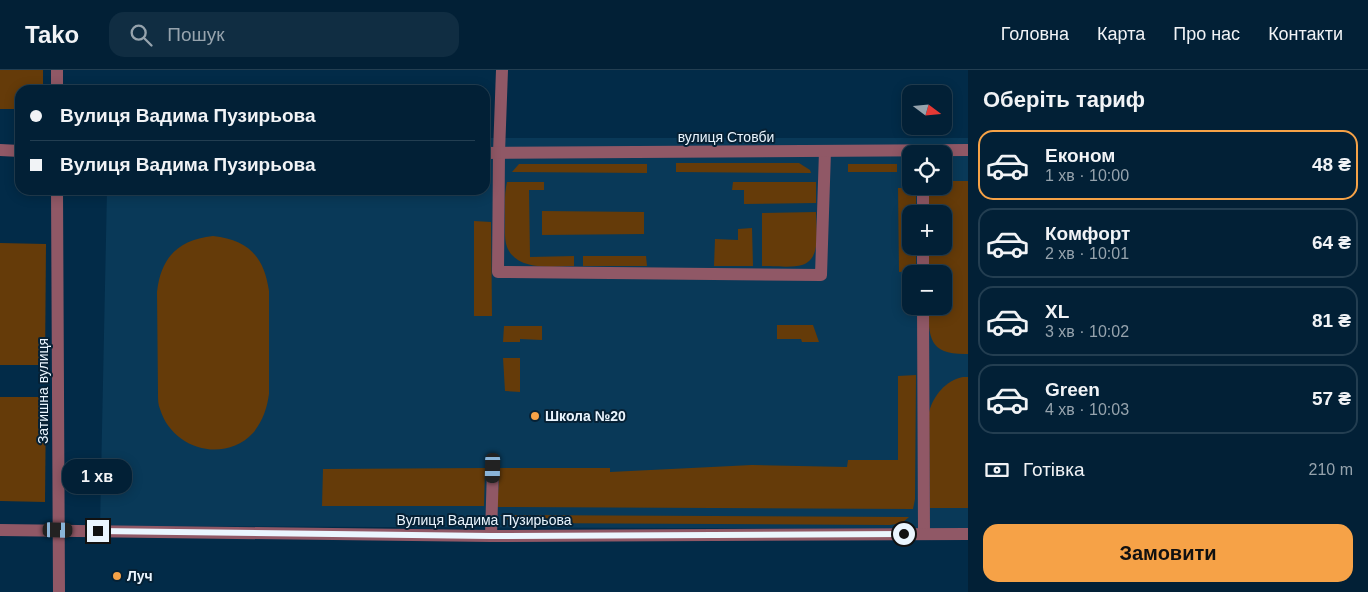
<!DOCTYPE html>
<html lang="uk">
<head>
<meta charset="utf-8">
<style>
  :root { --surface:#022036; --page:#102d42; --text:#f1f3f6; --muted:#96a3ad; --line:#233e51; --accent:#f6a247 }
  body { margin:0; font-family:Arial,sans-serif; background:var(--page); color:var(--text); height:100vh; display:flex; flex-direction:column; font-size:19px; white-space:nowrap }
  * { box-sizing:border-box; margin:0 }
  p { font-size:16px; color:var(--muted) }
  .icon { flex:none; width:28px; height:28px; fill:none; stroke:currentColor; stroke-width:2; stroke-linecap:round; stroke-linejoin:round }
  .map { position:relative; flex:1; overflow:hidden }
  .sheet { display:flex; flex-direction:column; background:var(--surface); width:400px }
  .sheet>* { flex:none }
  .guide { position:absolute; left:15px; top:15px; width:475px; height:110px; border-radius:15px; box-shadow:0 2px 12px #0003,0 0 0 1px var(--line); display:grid; align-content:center; height:110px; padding:0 15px; background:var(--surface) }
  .needle { width:32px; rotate:106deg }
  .tools { position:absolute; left:902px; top:15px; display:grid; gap:10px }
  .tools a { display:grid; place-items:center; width:50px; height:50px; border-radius:10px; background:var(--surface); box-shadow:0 2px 12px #0003,0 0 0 1px var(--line); font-size:25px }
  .end { position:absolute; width:22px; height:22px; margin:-11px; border:6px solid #eaf5fe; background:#111; box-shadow:0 0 0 2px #111 }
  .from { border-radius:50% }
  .bubble { position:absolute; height:35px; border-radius:15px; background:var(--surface); box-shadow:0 2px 12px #0003,0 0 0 1px var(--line); font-size:16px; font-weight:600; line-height:35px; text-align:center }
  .car { position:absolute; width:15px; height:30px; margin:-15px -8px; border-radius:6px; box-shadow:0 0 4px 1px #0007; background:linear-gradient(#222 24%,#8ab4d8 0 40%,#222 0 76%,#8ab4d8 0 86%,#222 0) }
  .guide b { display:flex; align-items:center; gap:18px; height:48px; font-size:19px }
  .guide b+b { border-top:1px solid var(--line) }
  .guide i { width:12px; height:12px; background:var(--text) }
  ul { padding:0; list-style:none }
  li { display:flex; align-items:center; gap:15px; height:70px; margin:0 10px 8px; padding:0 5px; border:2px solid var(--line); border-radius:15px }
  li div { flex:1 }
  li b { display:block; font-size:19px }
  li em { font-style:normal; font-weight:600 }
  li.current { border-color:var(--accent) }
  li>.icon { width:45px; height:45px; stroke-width:1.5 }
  h2 { padding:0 15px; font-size:22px; line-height:60px }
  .pay { display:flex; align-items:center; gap:12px; height:55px; padding:0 15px; font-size:19px }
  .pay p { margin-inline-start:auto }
  .button { display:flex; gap:10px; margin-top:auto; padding:10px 15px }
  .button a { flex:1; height:58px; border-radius:15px; background:var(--accent); color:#111; font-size:20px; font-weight:600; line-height:58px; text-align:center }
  header { display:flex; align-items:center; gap:30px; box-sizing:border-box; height:70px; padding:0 25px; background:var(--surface); border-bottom:1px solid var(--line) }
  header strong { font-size:24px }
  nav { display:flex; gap:28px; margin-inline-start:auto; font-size:18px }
  .search { width:350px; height:45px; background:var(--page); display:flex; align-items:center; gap:12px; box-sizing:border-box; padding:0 18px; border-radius:15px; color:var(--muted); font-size:19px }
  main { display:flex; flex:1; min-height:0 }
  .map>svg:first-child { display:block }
  .built { fill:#093958; fill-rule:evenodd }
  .green { fill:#653b09 }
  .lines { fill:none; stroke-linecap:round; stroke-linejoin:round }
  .minor { stroke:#905866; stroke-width:12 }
  .route { stroke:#eaf5fe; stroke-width:6 }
  .poi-dot { fill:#f6a247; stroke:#062135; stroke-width:2 }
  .labels { text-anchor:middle; stroke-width:4; stroke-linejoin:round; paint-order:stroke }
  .street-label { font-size:14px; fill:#eaf5fe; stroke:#062135 }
  .poi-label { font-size:14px; font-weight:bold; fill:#eaf5fe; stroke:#062135; text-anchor:start }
</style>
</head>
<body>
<header>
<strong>Tako</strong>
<div class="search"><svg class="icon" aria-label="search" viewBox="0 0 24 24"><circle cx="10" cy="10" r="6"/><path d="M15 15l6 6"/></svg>Пошук</div>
<nav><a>Головна</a><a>Карта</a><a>Про нас</a><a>Контакти</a></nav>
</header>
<main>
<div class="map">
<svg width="968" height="522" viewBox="0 0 968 522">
  <rect width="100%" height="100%" fill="#022b48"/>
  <!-- built -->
  <path class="built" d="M485 68H968V459L100 456 107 120H485ZM911 84H944V116H911ZM911 144H944V176H911ZM911 204H944V236H911Z"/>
  <!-- green -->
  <g class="green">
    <path d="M0 0H43V20H20V39H0Z"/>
    <path d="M676 93H799L810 100 811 103 676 102Z"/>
    <path d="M519 94H647V103L512 102Z"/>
    <rect x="848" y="94" width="49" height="8"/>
    <path d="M944 111H968V284C929 285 929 269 928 236H944V204H928L929 176H944V144H929V116H944Z"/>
    <path d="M507 112H544V120H529L530 187 574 186V196C553 196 517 202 507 177 504 169 505 159 505 151 505 138 504 124 507 112Z"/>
    <path d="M733 112H816V133L744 134V120H732Z"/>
    <path d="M898 118H916V144H911V176H916V201L899 202Z"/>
    <path d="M542 141 644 142V164L542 165Z"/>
    <path d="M816 142C816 159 822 189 802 195 793 198 772 196 762 196V143Z"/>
    <path d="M474 151 491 152 492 246H474Z"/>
    <path d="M752 158 753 196H714L715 169 738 170V159Z"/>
    <path d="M213 166C248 170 264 186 269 221V324C267 338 263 351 253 363 224 394 172 379 160 339 158 335 158 329 158 324L157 222C161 187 178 170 213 166Z"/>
    <path d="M0 173 46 174 45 295H0Z"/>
    <path d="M583 186H646L647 196H583Z"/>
    <path d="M777 255H813L819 272H802L801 269H777Z"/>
    <path d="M504 256H542V270L520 269V272H503Z"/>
    <path d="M503 288H520V322L505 321Z"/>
    <path d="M916 305 915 429 913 439 497 437 500 398H610V402L752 395 847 397 848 390H898V306Z"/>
    <path d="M963 307H968V438H930L929 342C933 326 946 310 963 307Z"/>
    <path d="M0 327H46L45 432 0 431Z"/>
    <path d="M485 398 484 436H322L323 399Z"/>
    <path d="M500 445 909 447 902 453 890 455 518 453 510 451Z"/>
  </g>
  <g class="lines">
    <!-- minor -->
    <g class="minor">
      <path d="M502 0 499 83 498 202 821 205 825 81"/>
      <path d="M57 20V0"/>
      <path d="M0 80 20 81"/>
      <path d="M485 83 968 80"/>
      <path d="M923 116V144"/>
      <path d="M57 120 59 522"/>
      <path d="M923 176V204"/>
      <path d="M923 236 924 464"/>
      <path d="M0 460 491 466 968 464"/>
      <path d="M491 466 493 398"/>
    </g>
  </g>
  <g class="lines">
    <!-- route -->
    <path class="route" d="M98 461 491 466 904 464"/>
  </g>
  <!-- markers -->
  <g class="poi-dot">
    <circle cx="535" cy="346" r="5"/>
    <circle cx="117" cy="506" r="5"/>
  </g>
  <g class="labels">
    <!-- street labels -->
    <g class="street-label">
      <text x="726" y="72">вулиця Стовби</text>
      <text transform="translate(43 321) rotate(-90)" y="5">Затишна вулиця</text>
      <text x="484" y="455">Вулиця Вадима Пузирьова</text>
    </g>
    <!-- poi labels -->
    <g class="poi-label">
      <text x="545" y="351">Школа №20</text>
      <text x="127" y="511">Луч</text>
    </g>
  </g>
</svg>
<div class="tools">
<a><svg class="needle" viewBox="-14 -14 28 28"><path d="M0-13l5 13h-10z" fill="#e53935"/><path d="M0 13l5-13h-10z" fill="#96a3ad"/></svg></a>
<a><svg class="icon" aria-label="locate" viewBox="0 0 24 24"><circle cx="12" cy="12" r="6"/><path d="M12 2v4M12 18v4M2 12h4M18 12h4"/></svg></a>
<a>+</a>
<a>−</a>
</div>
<i class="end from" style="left:904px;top:464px"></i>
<i class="end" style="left:98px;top:461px"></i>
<div class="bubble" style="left:62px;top:389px;width:70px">1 хв</div>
<i class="car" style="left:493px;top:398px;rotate:181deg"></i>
<i class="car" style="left:58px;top:460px;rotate:91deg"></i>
<div class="guide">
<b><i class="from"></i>Вулиця Вадима Пузирьова</b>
<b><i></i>Вулиця Вадима Пузирьова</b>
</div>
</div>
<section class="sheet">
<h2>Оберіть тариф</h2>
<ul>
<li class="current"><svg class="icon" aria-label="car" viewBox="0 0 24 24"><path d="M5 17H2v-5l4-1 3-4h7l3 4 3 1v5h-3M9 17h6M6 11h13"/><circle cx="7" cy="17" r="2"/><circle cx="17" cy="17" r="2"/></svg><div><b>Економ</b><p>1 хв · 10:00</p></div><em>48 ₴</em></li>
<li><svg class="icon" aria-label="car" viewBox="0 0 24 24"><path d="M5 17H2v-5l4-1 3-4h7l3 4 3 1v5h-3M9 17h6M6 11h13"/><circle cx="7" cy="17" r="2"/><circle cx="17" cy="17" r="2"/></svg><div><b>Комфорт</b><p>2 хв · 10:01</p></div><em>64 ₴</em></li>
<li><svg class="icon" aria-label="car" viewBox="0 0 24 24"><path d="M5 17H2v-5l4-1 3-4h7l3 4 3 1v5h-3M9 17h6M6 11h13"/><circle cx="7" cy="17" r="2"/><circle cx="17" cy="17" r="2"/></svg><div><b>XL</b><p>3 хв · 10:02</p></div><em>81 ₴</em></li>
<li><svg class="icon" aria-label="car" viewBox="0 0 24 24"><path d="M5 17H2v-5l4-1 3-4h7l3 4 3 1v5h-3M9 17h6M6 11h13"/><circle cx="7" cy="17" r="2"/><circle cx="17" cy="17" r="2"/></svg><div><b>Green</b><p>4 хв · 10:03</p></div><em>57 ₴</em></li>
</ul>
<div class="pay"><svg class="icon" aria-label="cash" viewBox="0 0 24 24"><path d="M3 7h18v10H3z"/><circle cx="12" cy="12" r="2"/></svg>Готівка<p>210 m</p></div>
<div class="button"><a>Замовити</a></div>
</section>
</main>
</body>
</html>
